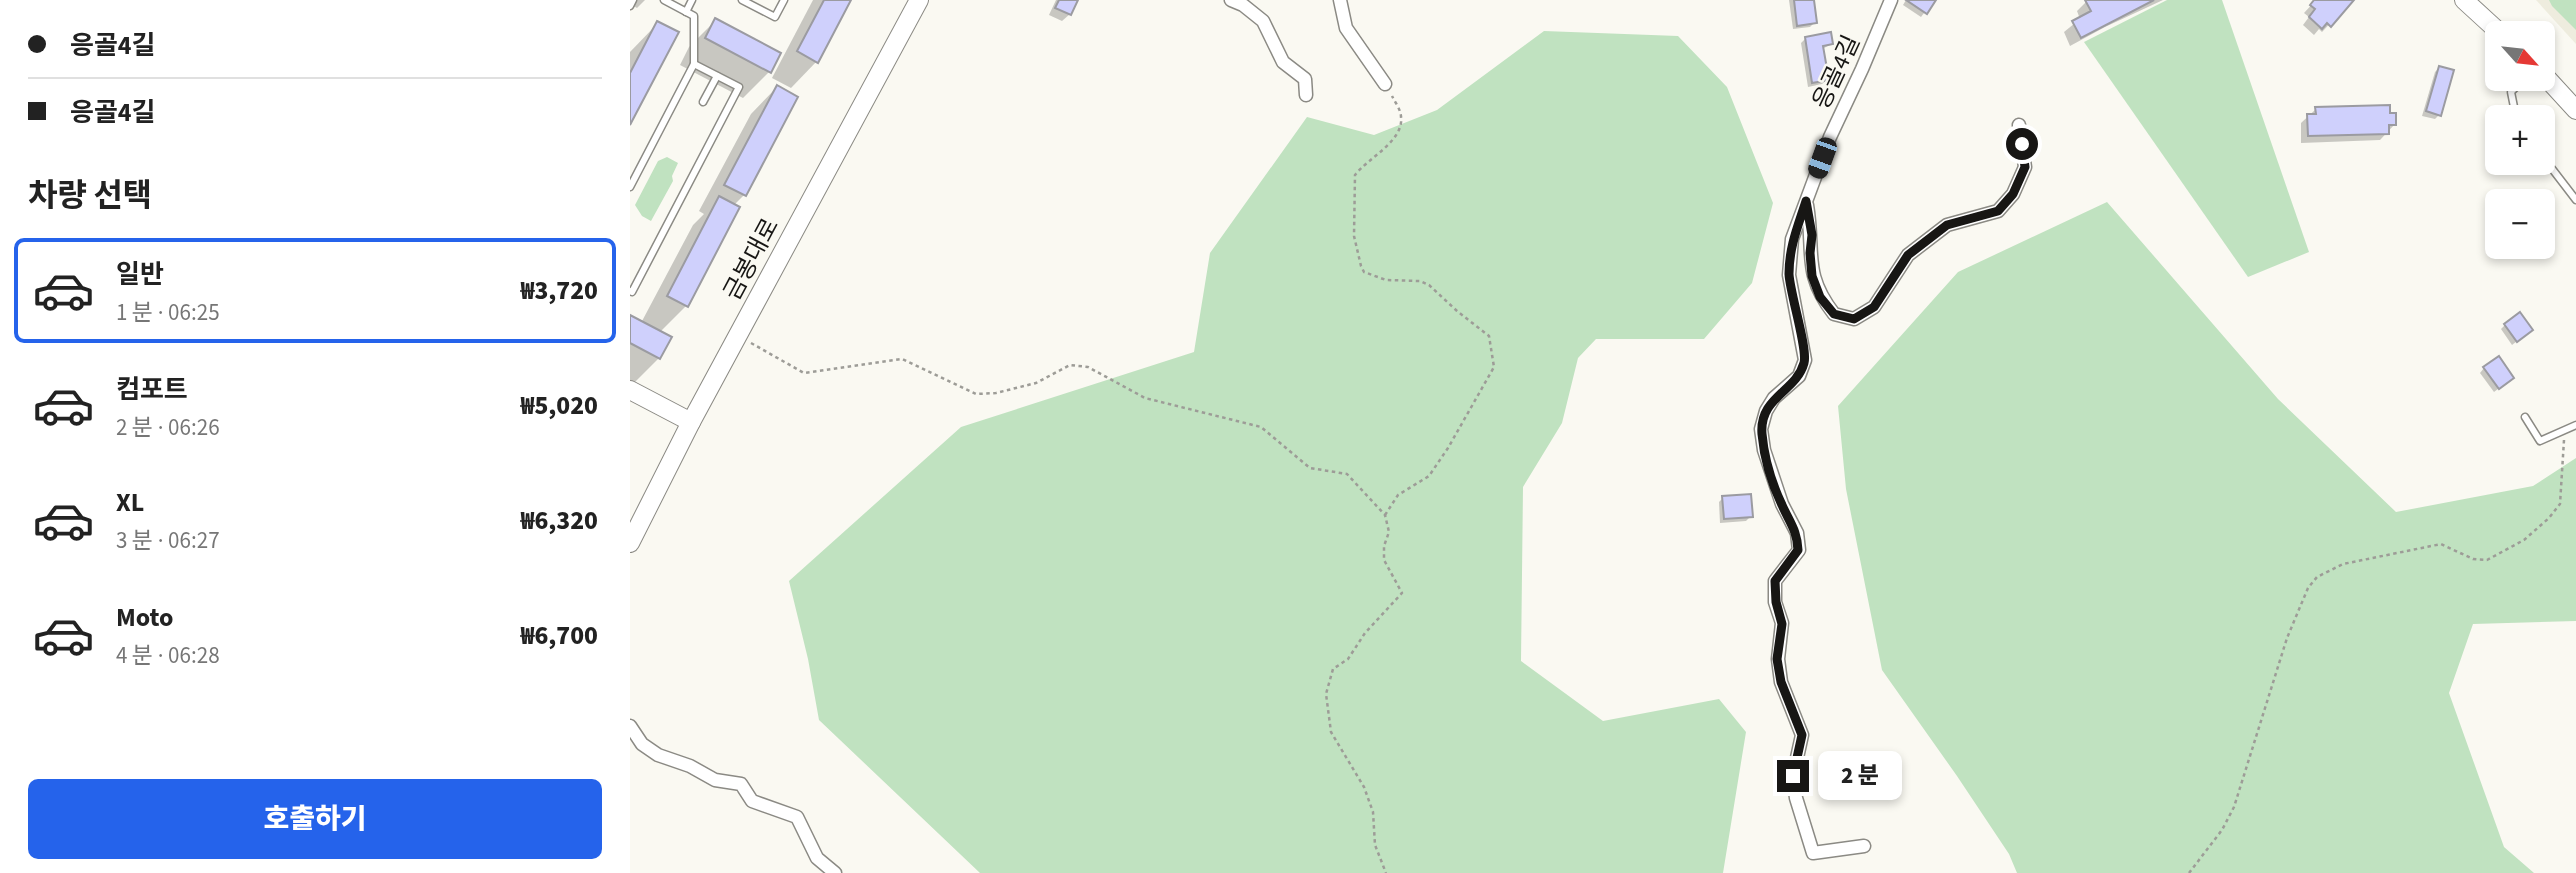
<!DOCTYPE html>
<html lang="ko">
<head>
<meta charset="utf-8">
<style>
  :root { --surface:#fff; --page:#f2f2f2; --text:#222; --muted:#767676; --line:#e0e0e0; --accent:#2563eb }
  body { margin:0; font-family:"Source Sans 3","Noto Sans KR",sans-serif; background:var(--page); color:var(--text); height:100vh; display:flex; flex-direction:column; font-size:26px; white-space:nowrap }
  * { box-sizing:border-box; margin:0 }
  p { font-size:23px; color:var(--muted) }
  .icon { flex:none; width:38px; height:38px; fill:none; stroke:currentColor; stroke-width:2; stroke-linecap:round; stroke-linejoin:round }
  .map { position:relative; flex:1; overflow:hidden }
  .side { display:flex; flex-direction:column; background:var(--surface); width:630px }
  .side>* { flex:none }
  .guide { display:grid; align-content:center; height:154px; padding:0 28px; background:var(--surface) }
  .needle { width:46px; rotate:117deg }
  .fabs { position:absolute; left:1855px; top:21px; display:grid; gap:14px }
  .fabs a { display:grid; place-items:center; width:70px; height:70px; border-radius:10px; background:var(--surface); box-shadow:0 4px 10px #0003; font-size:35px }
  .end { position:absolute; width:32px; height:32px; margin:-16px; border:9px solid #171614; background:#fff; box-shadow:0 0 0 4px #fff }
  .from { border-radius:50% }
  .bubble { position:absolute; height:49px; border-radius:10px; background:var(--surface); box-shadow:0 4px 10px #0003; font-size:23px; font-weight:800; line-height:49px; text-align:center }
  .car { position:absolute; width:21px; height:42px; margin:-21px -10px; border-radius:9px; box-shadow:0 0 5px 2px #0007; background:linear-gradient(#222 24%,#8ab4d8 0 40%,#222 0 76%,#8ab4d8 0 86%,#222 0) }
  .guide b { display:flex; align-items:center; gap:24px; height:66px; font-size:26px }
  .guide b+b { border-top:2px solid var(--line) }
  .guide i { width:18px; height:18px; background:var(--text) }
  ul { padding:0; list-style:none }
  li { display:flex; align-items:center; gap:21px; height:105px; margin:0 14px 10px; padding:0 14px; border:4px solid transparent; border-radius:10px }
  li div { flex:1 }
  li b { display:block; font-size:26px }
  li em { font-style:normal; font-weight:800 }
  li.active { border-color:var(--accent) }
  li>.icon { width:63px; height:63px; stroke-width:1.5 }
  h2 { padding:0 28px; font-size:32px; line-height:84px }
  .cta { display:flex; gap:14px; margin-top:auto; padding:14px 28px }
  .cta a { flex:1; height:80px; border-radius:10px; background:var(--accent); color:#fff; font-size:28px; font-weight:800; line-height:80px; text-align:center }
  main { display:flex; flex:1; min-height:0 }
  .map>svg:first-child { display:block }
  .built { fill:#eeecde }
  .green { fill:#c0e2c0 }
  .shadow { fill:#0003 }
  .building { fill:#cfd0fc; stroke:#9b9ba1; stroke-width:2 }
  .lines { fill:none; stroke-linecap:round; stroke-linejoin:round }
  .lane-casing { stroke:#8b8a84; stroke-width:9 }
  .street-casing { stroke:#8b8a84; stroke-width:15 }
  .secondary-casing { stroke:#8b8a84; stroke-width:20 }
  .path { stroke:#9d9c97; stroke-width:2.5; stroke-dasharray:3.5 3.5; stroke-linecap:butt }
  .lane { stroke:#fff; stroke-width:6 }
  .street { stroke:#fff; stroke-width:12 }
  .secondary { stroke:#fff; stroke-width:18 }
  .route { stroke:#171614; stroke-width:9 }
  .labels { text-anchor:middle; stroke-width:5; stroke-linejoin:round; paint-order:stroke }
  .street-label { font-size:24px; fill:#171614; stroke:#faf9f2 }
</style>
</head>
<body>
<main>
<section class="side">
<div class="guide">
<b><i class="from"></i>응골4길</b>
<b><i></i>응골4길</b>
</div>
<h2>차량 선택</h2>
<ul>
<li class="active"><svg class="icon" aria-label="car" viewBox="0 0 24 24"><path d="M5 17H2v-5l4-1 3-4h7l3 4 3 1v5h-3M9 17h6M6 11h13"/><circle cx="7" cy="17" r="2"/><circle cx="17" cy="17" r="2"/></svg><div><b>일반</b><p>1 분 · 06:25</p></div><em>₩3,720</em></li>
<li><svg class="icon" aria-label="car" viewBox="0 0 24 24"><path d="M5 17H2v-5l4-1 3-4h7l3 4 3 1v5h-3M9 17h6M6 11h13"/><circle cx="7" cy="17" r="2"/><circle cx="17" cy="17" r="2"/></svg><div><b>컴포트</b><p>2 분 · 06:26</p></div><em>₩5,020</em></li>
<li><svg class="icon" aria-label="car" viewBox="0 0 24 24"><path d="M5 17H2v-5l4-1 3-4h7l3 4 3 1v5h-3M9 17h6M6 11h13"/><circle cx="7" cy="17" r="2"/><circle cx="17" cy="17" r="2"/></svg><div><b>XL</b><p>3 분 · 06:27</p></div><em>₩6,320</em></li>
<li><svg class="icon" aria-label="car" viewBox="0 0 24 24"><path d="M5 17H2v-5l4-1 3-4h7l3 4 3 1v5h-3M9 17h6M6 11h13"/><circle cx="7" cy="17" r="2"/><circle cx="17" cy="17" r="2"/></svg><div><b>Moto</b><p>4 분 · 06:28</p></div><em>₩6,700</em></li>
</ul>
<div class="cta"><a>호출하기</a></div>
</section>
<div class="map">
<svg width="1946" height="873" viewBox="0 0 1946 873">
  <rect width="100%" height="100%" fill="#faf9f2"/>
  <!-- built -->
  <path class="built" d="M1906 0H1946V44Z"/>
  <!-- green -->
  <g class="green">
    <path d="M1537 0H1592L1679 252 1618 277 1454 42Z"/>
    <path d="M1919 0H1946V30L1922 6Z"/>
    <path d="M914 31 1048 36 1097 87 1143 203 1122 283 1074 339H966L948 358 932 423 893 487 891 661 973 721 1089 699 1116 732 1093 873H350L189 720 178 659 159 581 331 427 564 352 580 253 677 117 744 135 807 110Z"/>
    <path d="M37 157 48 163 42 176 43 181 21 221 12 216 5 205 28 161Z"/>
    <path d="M1477 202 1648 399 1766 512 1903 486 1946 458V621L1843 624 1819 693 1874 847 1904 873H1387L1379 854 1327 776 1252 670 1216 489 1208 406 1328 272Z"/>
  </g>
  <!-- shadow -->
  <g class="shadow">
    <path d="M0 0H15L7 8 0 4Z"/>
    <path d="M183 0H219L187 61 161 88 142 78Z"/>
    <path d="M426 0H446L440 14 432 21 419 15Z"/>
    <path d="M1159 0H1182L1185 22 1180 27 1163 29Z"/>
    <path d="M1276 0H1304L1291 17 1273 5Z"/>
    <path d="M1458 0H1533L1475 27 1440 46 1434 32 1450 19 1447 11Z"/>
    <path d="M1686 0H1722L1692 32 1689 29 1684 35 1673 25 1679 17 1674 13Z"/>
    <path d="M86 20 149 54 139 72 113 98 50 65 59 47Z"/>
    <path d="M28 23 0 122V52Z"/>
    <path d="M1176 38 1202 44 1192 49 1197 80 1192 84 1178 87 1171 43Z"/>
    <path d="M1809 68V115L1805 119 1792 116 1805 72Z"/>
    <path d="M147 87 114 195 103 206 56 306 30 332 29 358 3 384 0 383V317L11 323 63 225 74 214 69 211 121 114Z"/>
    <path d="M1686 109 1758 115 1765 124 1750 140 1671 143V123Z"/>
    <path d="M1875 325 1896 334 1882 345 1871 329Z"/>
    <path d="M1854 368 1877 382 1864 392 1850 373Z"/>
    <path d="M1093 498 1121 516 1116 521 1090 523 1089 502Z"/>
  </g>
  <!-- building -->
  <g class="building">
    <path d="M194 0H221L188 63 167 51Z"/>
    <path d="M429 0H448L441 15 425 8Z"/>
    <path d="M1164 0H1184L1187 23 1167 26Z"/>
    <path d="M1276 0H1306L1297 14Z"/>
    <path d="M1455 0H1524L1451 38 1442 21 1461 11Z"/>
    <path d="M1684 0H1724L1701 27 1697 23 1692 29 1679 17 1685 9 1680 5Z"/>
    <path d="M85 18 151 53 141 73 75 38Z"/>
    <path d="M27 21 49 32 0 125V73Z"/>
    <path d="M1201 32 1203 44 1193 46 1199 80 1182 83 1175 37Z"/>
    <path d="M1809 66 1824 70 1811 116 1796 111Z"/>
    <path d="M147 85 168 97 116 196 94 185Z"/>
    <path d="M1760 105V113H1766V125H1759V134L1678 136 1677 114H1686L1685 107Z"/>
    <path d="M89 196 110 207 58 307 37 296Z"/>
    <path d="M1890 312 1903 330 1887 342 1874 324Z"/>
    <path d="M0 315 42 337 30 359 0 343Z"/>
    <path d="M1869 356 1884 378 1869 389 1853 367Z"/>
    <path d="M1121 494 1123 517 1094 519 1092 496Z"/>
  </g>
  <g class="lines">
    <!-- lane casing -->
    <g class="lane-casing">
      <g id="lane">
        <path d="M112 0 145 17 154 0"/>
        <path d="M0 6 3 0"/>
        <path d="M56 12 62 0"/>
        <path d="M73 102 87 76"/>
        <path d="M1886 117 1881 92 1894 79"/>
        <path d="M1913 157 1946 200"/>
        <path d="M0 187 64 64V16L34 0"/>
        <path d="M0 291 2 292 109 87 64 64"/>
        <path d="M1895 417 1910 441 1946 425"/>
      </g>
    </g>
    <!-- street casing -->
    <g class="street-casing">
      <g id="street">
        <path d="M601 0 613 5 633 21 653 62 675 79 676 95"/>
        <path d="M710 0 716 28 755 84"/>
        <path d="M1177 205C1185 252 1172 273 1204 314L1224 319 1244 307 1278 255 1317 225 1368 211 1383 194 1395 167 1389 125"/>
        <path d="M0 726 12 744 28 755 60 766 85 780 111 784 122 801 167 817 187 858 205 873"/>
        <path d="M1234 846 1183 853 1166 798 1163 776 1172 735 1151 682 1148 659 1152 623 1145 602V581L1169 550 1167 533 1152 504 1134 450 1131 429 1136 411 1144 398 1169 376 1175 360 1159 275 1162 239 1200 137 1232 69 1261 0"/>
      </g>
    </g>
    <!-- secondary casing -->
    <g class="secondary-casing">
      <g id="secondary">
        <path d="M1834 0 1870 33"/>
        <path d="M1913 74 1946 110"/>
        <path d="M0 390 61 422"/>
        <path d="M0 543 61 422 289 0"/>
      </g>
    </g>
    <!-- path -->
    <g class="path">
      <path d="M121 343 174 373 272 359 346 394 366 393 406 383 440 365 458 367 515 398 631 427 680 468 717 474 755 515 759 532 754 546V560L772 593 735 633 718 659 703 669 696 694 701 732 734 787 743 812 745 845 756 873"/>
      <path d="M755 515 768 495 799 476 818 448 864 367 859 336 827 311 799 285 790 281 756 280 734 272 731 266 724 236 725 175C738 158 774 141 771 117 771 110 765 102 762 96"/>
      <path d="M1559 873 1592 830 1604 807 1657 638 1678 588 1687 577 1713 564 1811 544 1843 559 1857 560 1894 540 1919 518 1930 504 1934 440"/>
    </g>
    <!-- lane -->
    <use href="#lane" class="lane"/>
    <!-- street -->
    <use href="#street" class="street"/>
    <!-- secondary -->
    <use href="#secondary" class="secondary"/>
  </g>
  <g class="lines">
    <!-- route -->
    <path class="route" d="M1163 776 1172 735 1151 682 1147 659 1152 624 1146 602 1145 581 1168 550C1167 530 1160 523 1152 505 1142 484 1134 457 1132 434 1129 397 1166 392 1174 363 1178 349 1160 294 1159 274 1159 247 1168 226 1176 201L1182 235 1180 253 1182 276 1190 297 1204 314 1224 319 1244 307 1278 255 1317 225 1368 211 1383 194 1395 167 1392 144"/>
  </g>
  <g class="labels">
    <!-- street labels -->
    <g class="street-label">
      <text transform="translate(1206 72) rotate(-65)" y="8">응골4길</text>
      <text transform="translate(121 259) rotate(-62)" y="8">금봉대로</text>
    </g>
  </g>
</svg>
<div class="fabs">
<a><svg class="needle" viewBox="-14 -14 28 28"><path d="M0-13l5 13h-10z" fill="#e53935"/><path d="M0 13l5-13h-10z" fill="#767676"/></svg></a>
<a>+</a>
<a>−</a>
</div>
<i class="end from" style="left:1392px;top:144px"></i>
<i class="end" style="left:1163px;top:776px"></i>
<div class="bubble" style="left:1188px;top:751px;width:84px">2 분</div>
<i class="car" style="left:1192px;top:158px;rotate:200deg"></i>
</div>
</main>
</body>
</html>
